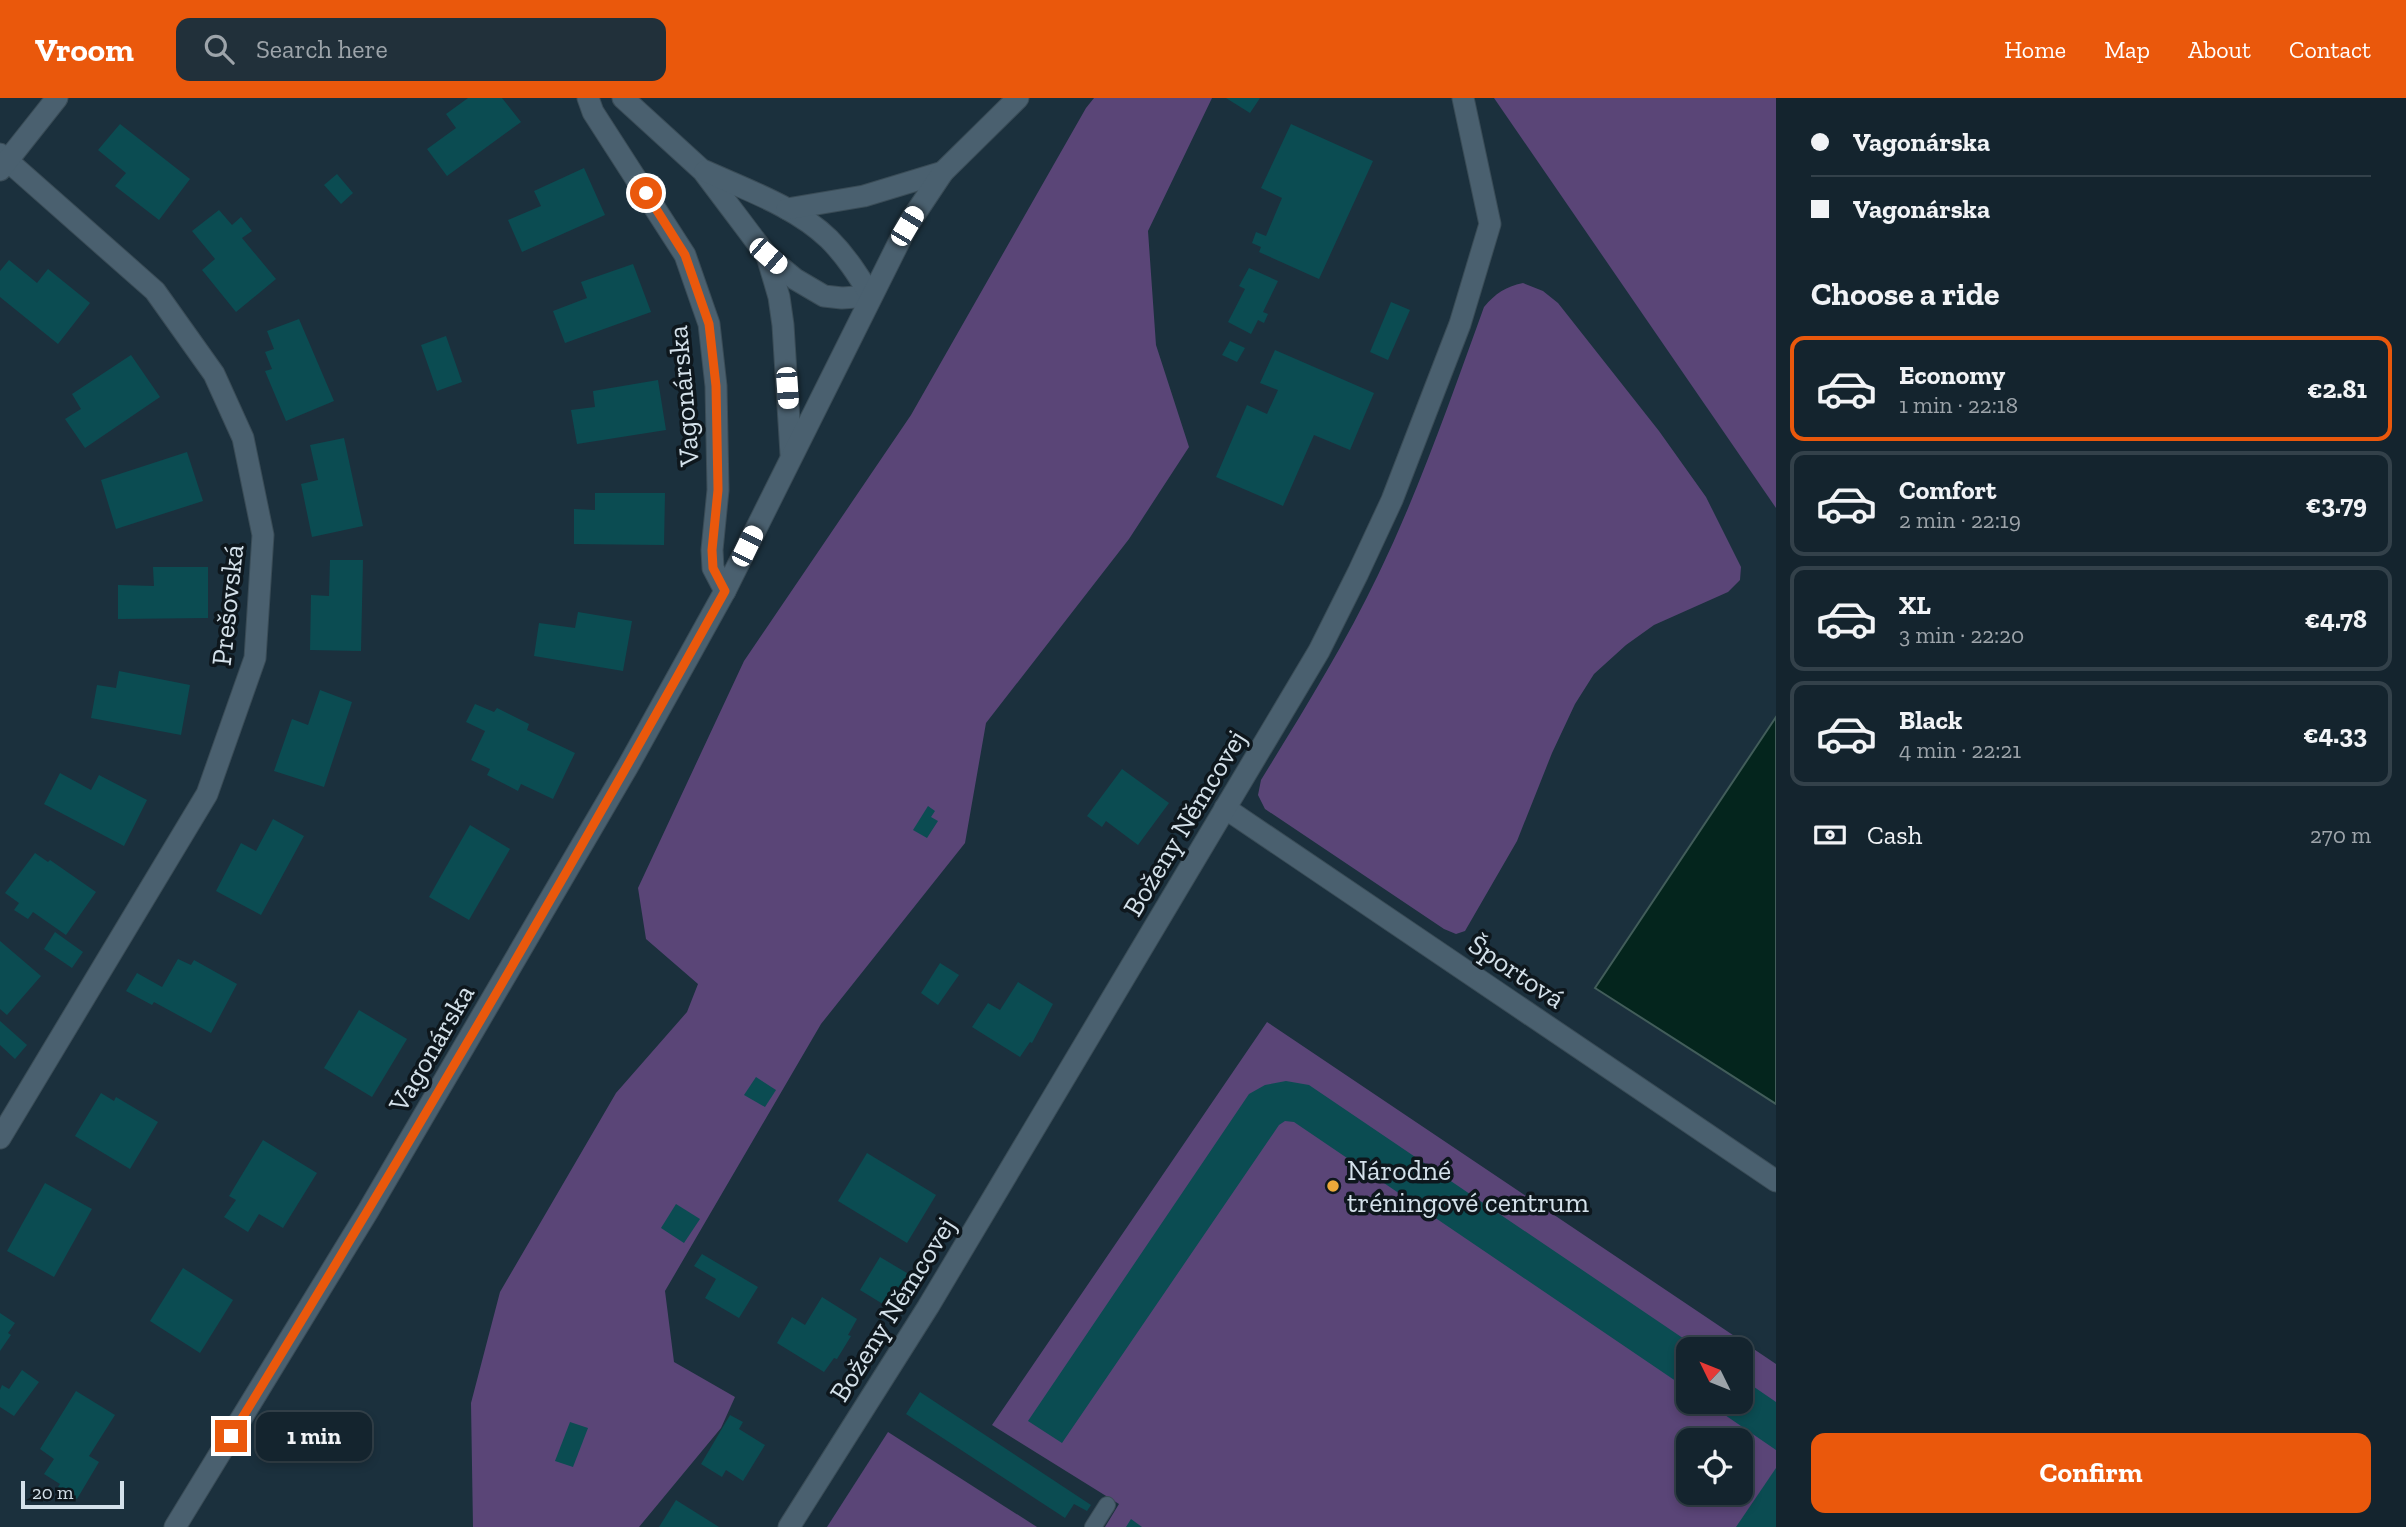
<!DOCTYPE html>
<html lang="en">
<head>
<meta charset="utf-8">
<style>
  :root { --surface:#14242e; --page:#21303a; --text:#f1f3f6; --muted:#9da4aa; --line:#33414a; --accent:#ea580c }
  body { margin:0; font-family:"Zilla Slab",serif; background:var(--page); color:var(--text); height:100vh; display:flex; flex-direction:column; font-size:26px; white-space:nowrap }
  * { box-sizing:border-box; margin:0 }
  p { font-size:23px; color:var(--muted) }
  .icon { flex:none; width:38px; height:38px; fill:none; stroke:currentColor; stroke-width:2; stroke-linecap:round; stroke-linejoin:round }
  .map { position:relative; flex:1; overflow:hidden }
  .side { display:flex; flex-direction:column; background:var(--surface); width:630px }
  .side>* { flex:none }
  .top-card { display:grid; align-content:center; height:154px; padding:0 35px; background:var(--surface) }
  .needle { width:46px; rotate:313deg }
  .buttons { position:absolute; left:1676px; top:1239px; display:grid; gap:14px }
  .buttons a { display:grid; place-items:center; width:77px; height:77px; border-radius:14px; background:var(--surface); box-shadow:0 4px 10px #0003,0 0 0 2px var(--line); font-size:35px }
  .scale { position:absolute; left:21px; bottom:18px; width:103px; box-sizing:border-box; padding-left:7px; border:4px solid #d4e1ea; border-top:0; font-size:19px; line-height:24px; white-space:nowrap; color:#d4e1ea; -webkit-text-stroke:5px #0e171d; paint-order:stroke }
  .end { position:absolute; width:32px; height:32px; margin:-16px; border:9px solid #ea580c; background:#fff; box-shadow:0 0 0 4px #fff }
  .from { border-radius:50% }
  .bubble { position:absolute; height:49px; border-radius:14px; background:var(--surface); box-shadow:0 4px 10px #0003,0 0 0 2px var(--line); font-size:23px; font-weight:700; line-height:49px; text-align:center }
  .car { position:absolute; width:21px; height:42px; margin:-21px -10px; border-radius:9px; box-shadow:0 0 5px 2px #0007; background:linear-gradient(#fff 24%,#345 0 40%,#fff 0 76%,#345 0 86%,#fff 0) }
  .top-card b { display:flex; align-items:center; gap:24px; height:66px; font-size:26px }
  .top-card b+b { border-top:2px solid var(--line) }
  .top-card i { width:18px; height:18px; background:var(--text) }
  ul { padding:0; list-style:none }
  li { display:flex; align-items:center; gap:21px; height:105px; margin:0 14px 10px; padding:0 21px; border:4px solid var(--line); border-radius:14px }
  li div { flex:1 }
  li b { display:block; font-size:26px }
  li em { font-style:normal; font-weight:700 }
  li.active { border-color:var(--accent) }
  li>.icon { width:63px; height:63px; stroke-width:1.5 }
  h2 { padding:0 35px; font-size:32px; line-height:84px }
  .pay { display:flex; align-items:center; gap:18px; height:77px; padding:0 35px; font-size:26px }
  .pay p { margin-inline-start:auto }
  .button { display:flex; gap:14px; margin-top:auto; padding:14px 35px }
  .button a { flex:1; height:80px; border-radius:14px; background:var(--accent); color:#fff; font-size:28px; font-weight:700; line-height:80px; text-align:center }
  header { display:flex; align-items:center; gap:42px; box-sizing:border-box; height:98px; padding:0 35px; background:var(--accent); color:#fff }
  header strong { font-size:33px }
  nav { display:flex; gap:38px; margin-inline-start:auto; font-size:24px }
  .search { width:490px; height:63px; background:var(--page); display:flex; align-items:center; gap:18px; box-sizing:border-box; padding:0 24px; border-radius:14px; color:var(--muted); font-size:26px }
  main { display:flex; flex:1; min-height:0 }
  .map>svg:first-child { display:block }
  .green { fill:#5a4577; fill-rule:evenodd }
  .water { fill:#04251d; stroke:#425d5a; stroke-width:2 }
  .building { fill:#0b4c52 }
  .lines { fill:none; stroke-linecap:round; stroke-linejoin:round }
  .lane-casing { stroke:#3a4c57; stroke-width:18 }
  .street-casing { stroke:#3a4c57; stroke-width:23 }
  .lane { stroke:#4a606f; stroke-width:16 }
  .street { stroke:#4a606f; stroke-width:21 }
  .route { stroke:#ea580c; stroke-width:9 }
  .poi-dot { fill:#eca93a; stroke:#0e171d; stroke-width:2.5 }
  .labels { text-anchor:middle; stroke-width:7; stroke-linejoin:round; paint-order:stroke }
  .street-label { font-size:28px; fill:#d4e1ea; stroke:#0e171d }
  .poi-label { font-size:28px; fill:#d4e1ea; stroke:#0e171d; text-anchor:start }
</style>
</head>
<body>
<header>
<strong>Vroom</strong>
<div class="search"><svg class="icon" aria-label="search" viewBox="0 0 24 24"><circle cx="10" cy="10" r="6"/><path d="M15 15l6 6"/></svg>Search here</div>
<nav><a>Home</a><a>Map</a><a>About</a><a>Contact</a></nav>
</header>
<main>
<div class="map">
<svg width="1776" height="1429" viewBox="0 0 1776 1429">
  <rect width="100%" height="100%" fill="#1b303d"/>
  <!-- green -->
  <g class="green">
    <path d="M1094 0H1212L1148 133 1156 247 1189 349 1129 441 986 625 965 745 821 926 665 1193 674 1264 735 1299 721 1330 639 1429H473L471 1305 500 1194 616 995 687 914 698 886 646 841 638 790 744 563 911 317 1086 10Z"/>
    <path d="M1494 0H1776V410Z"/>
    <path d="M1523 185 1543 193 1558 205 1659 333 1706 399 1741 469 1740 482 1728 494 1654 527 1626 547 1594 576 1575 606 1552 655 1517 743 1465 833 1456 836 1444 831 1265 711 1258 697 1261 682C1302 615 1344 548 1378 477 1420 390 1451 300 1484 209 1496 195 1505 189 1523 185Z"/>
    <path d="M1267 924 1776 1266V1429H1105L1119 1406 992 1327ZM1689 1251H1741V1304H1689ZM1689 1342H1741V1395H1689Z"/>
    <path d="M888 1334 1037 1429H827Z"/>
  </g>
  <!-- water -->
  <path class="water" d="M1776 619V1006L1595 890Z"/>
  <!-- building -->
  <g class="building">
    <path d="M468 0H502L521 24 447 78 427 51 456 30 446 16Z"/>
    <path d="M1226 0H1260L1250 15Z"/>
    <path d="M120 26 190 81 159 122 115 88 126 75 98 52Z"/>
    <path d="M1291 26 1373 63 1319 181 1259 154 1261 149 1252 145 1256 134 1266 138 1282 100 1261 90Z"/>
    <path d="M584 70 605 117 522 154 508 122 541 108 534 93Z"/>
    <path d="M337 76 353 95 341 106 324 87Z"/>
    <path d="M219 112 232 127 241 119 252 133 242 140 276 181 236 214 202 172 215 161 192 133Z"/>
    <path d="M9 162 37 185 48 171 90 205 58 246 0 199V173Z"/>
    <path d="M633 166 651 214 565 245 553 213 587 200 581 184Z"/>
    <path d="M1249 170 1278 183 1263 214 1268 216 1264 225 1258 222 1251 236 1228 224 1245 191 1239 188Z"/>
    <path d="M1391 204 1410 212 1388 262 1370 254Z"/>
    <path d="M299 221 334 303 286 323 265 273 272 271 265 254 274 251 267 233Z"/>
    <path d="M446 238 462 284 437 293 421 247Z"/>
    <path d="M1230 243 1245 250 1237 264 1222 257Z"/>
    <path d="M1275 252 1374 295 1350 352 1314 337 1283 408 1216 379 1247 307 1267 316 1278 292 1260 285Z"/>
    <path d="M131 257 160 299 85 350 65 321 81 311 72 296Z"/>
    <path d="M658 282 666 332 577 346 571 312 595 309 593 293Z"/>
    <path d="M344 340 363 428 312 439 301 386 318 382 310 347Z"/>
    <path d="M187 354 203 403 116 431 101 382Z"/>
    <path d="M595 395H665L664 447 574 446V411L595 412Z"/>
    <path d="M330 462H363L361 553 310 552 311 497 329 498Z"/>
    <path d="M153 469H208V520L118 521V487L154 488Z"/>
    <path d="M578 514 632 523 623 573 534 558 539 525 575 530Z"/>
    <path d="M119 573 190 587 181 637 91 620 97 587 116 590Z"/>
    <path d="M320 592 352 604 324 689 274 673 292 621 308 627Z"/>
    <path d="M475 606 494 614 497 610 529 626 527 632 575 655 553 701 521 686 518 693 487 677 490 671 471 662 485 633 466 624Z"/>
    <path d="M1122 671 1169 705 1138 747 1106 723 1102 729 1087 718Z"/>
    <path d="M60 675 91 692 99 677 147 702 124 748 44 706Z"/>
    <path d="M928 708 935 713 931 719 938 723 927 740 913 732Z"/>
    <path d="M273 721 304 738 261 817 216 793 241 745 256 753Z"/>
    <path d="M470 727 510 751 469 822 429 799Z"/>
    <path d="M35 755 48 764 50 762 96 794 66 837 33 814 28 821 14 812 19 805 5 795Z"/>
    <path d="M55 834 83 854 72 870 44 851Z"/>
    <path d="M0 843 41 878 7 917 0 911Z"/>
    <path d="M178 861 191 867 194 862 237 886 211 935 154 904 152 907 126 893 137 875 162 889Z"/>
    <path d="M940 865 959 877 938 907 921 895Z"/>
    <path d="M1018 884 1053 906 1032 945 1030 944 1020 959 972 929 988 905 1000 912Z"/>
    <path d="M359 912 407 941 372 999 324 970Z"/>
    <path d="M0 923 27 947 15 961 0 947Z"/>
    <path d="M756 979 776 992 765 1009 744 997Z"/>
    <path d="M1286 983 1309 987 1699 1251H1689V1292L1294 1024 1285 1023 1279 1027 1062 1345 1028 1323 1249 996 1265 987Z"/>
    <path d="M101 995 114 1003 116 999 158 1024 130 1071 75 1038Z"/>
    <path d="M263 1042 317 1075 283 1130 259 1116 248 1134 224 1119 236 1102 229 1098Z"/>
    <path d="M867 1055 936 1097 907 1145 838 1103Z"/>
    <path d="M45 1085 92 1111 54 1179 7 1153Z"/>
    <path d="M676 1106 700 1121 684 1145 661 1130Z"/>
    <path d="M702 1156 758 1189 739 1220 705 1200 716 1181 694 1168Z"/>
    <path d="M880 1159 912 1178 891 1211 860 1192Z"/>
    <path d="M183 1170 233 1202 200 1255 150 1223Z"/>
    <path d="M822 1199 857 1221 848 1237 851 1238 837 1261 834 1260 824 1274 777 1245 792 1219 805 1227Z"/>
    <path d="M0 1215 15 1225 8 1235 11 1237 0 1253Z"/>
    <path d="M22 1272 39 1284 14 1318 0 1309V1292L2 1287 9 1291Z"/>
    <path d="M1741 1280 1776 1304V1352L1706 1304H1741Z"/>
    <path d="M76 1293 115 1317 89 1358 99 1364 77 1401 58 1389 60 1386 44 1376 54 1361 40 1351Z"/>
    <path d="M920 1294 1091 1407 1087 1413 1074 1406 1065 1420 906 1316Z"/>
    <path d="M730 1317 743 1324 739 1331 765 1347 743 1383 726 1372 722 1379 701 1366Z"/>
    <path d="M570 1324 588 1330 573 1369 555 1363Z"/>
    <path d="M1776 1370V1429H1736Z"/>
    <path d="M676 1402 719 1429H659Z"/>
    <path d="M1131 1421 1142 1429H1126Z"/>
  </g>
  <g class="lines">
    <!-- lane casing -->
    <g class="lane-casing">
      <path id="lane" d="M1093 1429 1107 1407"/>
    </g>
    <!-- street casing -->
    <g class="street-casing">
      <g id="street">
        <path d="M588 0 593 14 685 157 709 226 716 288 718 392 712 452 713 470 725 493"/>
        <path d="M623 0 703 73 767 158 795 181 824 198 842 200 871 198"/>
        <path d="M0 56 155 193 214 276 243 340 263 437 255 560 207 696 0 1040"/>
        <path d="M0 72 57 0"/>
        <path d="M705 73C747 92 796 109 829 141 846 158 858 177 871 198"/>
        <path d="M787 111 864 98 943 74"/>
        <path d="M767 158 779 199 783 227 791 356"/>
        <path d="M1225 710 1776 1083"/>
        <path d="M175 1429 368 1113 628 668 725 493 907 128 943 74 1018 0"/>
        <path d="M789 1429 928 1209 1319 553 1358 475 1392 402 1460 226 1490 126 1463 0"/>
      </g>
    </g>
    <!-- lane -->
    <use href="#lane" class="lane"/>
    <!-- street -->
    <use href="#street" class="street"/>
  </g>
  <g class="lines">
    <!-- route -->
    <path class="route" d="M231 1338C402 1060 567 778 725 493L713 470 712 452 718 392 716 288 709 226 685 157 646 95"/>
  </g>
  <!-- markers -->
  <circle class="poi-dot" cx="1333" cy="1088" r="7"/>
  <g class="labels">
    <!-- street labels -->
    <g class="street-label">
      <text transform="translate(683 298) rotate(-95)" y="10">Vagonárska</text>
      <text transform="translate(227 507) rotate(-84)" y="10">Prešovská</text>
      <text transform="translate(1184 725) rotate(-59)" y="10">Boženy Němcovej</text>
      <text transform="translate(1517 873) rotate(34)" y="10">Športová</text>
      <text transform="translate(431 950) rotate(-60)" y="10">Vagonárska</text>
      <text transform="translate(892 1211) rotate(-58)" y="10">Boženy Němcovej</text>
    </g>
    <!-- poi labels -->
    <g class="poi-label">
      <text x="1347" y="1082">Národné<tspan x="1347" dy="32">tréningové centrum</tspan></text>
    </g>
  </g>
</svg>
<div class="buttons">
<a><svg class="needle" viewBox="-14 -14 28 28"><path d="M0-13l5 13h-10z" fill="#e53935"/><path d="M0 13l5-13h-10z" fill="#9da4aa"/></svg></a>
<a><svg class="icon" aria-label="locate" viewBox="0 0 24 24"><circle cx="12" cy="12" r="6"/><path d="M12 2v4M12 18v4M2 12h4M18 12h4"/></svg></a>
</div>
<div class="scale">20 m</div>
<i class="end from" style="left:646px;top:95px"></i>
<i class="end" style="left:231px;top:1338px"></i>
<div class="bubble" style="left:256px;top:1314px;width:116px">1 min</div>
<i class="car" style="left:907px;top:128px;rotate:31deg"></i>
<i class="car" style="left:768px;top:158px;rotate:131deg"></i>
<i class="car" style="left:787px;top:290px;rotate:176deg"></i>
<i class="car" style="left:747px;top:448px;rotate:26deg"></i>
</div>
<section class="side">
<div class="top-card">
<b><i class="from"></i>Vagonárska</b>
<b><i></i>Vagonárska</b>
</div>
<h2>Choose a ride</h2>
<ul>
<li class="active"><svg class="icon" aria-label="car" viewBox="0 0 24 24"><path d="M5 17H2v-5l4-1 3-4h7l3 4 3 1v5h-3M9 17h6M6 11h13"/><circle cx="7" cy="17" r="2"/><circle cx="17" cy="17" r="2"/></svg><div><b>Economy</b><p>1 min · 22:18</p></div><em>€2.81</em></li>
<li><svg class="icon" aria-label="car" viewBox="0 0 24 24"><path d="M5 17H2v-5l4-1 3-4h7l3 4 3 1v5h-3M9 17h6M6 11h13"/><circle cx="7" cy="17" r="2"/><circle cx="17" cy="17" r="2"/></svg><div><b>Comfort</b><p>2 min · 22:19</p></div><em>€3.79</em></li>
<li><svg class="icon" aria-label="car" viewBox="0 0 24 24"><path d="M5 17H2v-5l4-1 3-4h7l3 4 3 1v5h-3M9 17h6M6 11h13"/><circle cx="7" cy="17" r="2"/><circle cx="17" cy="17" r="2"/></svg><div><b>XL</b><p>3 min · 22:20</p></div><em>€4.78</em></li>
<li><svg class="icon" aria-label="car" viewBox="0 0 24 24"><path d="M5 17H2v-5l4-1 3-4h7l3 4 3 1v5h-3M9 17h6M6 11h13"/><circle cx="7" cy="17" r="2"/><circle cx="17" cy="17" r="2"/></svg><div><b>Black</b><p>4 min · 22:21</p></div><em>€4.33</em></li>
</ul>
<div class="pay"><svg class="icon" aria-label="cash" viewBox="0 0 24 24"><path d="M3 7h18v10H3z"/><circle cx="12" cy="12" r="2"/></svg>Cash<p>270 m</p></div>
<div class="button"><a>Confirm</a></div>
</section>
</main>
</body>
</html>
